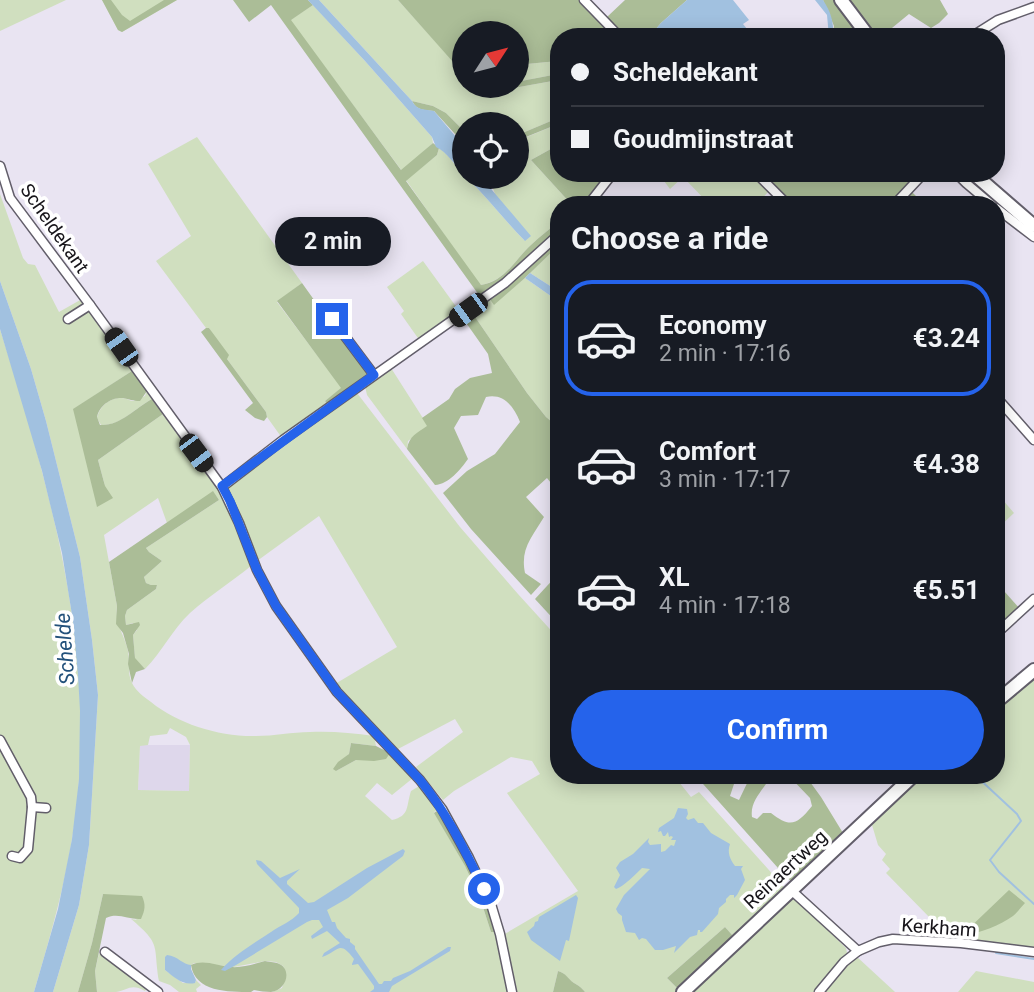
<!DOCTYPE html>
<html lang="en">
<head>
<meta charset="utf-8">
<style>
  :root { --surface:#171b24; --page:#20242c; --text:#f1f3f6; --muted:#9ea1a6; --line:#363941; --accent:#2563eb }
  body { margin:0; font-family:Roboto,sans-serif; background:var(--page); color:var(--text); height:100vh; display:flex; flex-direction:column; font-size:26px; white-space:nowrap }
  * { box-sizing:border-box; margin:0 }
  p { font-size:23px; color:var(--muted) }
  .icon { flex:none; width:38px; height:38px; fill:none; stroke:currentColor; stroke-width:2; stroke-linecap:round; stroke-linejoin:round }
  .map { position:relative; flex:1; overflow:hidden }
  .side { position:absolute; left:550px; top:196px; width:455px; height:588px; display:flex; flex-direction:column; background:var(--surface); border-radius:28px; box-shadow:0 4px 18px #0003 }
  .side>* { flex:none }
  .guide { position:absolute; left:550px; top:28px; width:455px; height:154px; border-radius:28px; box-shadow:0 4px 18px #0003; display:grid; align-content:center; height:154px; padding:0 21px; background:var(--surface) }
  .needle { width:46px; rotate:54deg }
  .fabs { position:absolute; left:452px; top:21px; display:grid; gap:14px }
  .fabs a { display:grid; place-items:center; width:77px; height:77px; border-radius:50%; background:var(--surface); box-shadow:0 4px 18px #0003; font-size:35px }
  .end { position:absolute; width:32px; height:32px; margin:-16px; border:9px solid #2563eb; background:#fff; box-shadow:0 0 0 4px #fff }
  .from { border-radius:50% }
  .bubble { position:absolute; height:49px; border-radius:24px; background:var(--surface); box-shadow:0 4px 18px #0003; font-size:23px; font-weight:700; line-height:49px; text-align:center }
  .car { position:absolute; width:21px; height:42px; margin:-21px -10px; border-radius:9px; box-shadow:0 0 5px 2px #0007; background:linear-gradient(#222 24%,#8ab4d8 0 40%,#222 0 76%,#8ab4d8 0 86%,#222 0) }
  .guide b { display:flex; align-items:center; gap:24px; height:66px; font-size:26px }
  .guide b+b { border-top:2px solid var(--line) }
  .guide i { width:18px; height:18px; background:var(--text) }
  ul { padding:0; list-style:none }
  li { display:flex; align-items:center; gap:21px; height:116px; margin:0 14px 10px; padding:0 7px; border:4px solid transparent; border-radius:28px }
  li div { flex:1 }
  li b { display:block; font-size:26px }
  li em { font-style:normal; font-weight:700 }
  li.selected { border-color:var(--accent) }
  li>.icon { width:63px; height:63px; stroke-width:1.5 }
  h2 { padding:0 21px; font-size:32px; line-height:84px }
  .action { display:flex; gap:14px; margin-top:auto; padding:14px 21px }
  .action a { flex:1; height:80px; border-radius:42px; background:var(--accent); color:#fff; font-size:28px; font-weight:700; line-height:80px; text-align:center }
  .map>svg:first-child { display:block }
  .built { fill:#ded7eb }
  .green { fill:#d0dfbf; fill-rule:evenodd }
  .forest { fill:#abbd97 }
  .water { fill:#a1c1e0 }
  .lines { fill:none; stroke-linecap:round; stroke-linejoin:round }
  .stream { stroke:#a1c1e0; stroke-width:2 }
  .minor-casing { stroke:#625e6a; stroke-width:11 }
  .secondary-casing { stroke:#625e6a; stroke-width:16 }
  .minor { stroke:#fff; stroke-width:8 }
  .secondary { stroke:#fff; stroke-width:12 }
  .route { stroke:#2563eb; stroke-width:9 }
  .labels { text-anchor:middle; stroke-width:7; stroke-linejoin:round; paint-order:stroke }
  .street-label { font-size:19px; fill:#17151a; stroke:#fff }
  .water-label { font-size:21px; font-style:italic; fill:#23517b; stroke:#fff }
</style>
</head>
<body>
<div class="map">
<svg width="1034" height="992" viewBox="0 0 1034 992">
  <rect width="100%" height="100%" fill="#e9e4f2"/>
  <!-- built -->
  <path class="built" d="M140 745H190L189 791 138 790Z"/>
  <!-- green -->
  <g class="green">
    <path d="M0 0H66L0 31Z"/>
    <path d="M102 0H177L122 32 118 30Z"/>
    <path d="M319 0H398L461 70H464V86H497L479 89 480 94 558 80V118L520 134 522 139 558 124V145L531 160 572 205H558V222C550 229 540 236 532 244 516 258 506 281 481 285L478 283 406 180 437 155 439 148C446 152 460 170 464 177H466C487 197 504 220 525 241L495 194 489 177H516V124H464V131L446 113 433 106 412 101Z"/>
    <path d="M313 5 365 61 432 137 433 143 402 171 290 20Z"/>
    <path d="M558 61V74L516 82V65Z"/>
    <path d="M197 137 302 283 277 302 342 388 325 401 328 405 282 438 267 417 266 412 227 359 209 328H206L156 261 191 236 148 164Z"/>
    <path d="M658 173H751L769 191 756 205H710L683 177 670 189Z"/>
    <path d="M0 194 23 258 28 264 35 265 59 312 82 299 132 371 74 409 105 486 98 460 163 414 217 487 234 518 251 566C231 582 209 596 190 613 172 630 162 652 145 669L135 659 133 635 137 630 133 623 126 625 125 616 127 610 156 589 157 585H151L146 583 144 577 162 561 149 552 146 548 219 500 213 492 167 523 158 498 104 535 117 606C115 626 124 633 128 651 130 661 127 673 132 683 136 691 144 697 151 702 178 724 220 737 256 736 274 736 292 732 310 732 331 731 353 733 374 736L376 746 351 743 349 754 336 771 356 760H375L390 753 413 778 392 795 377 783 365 796 392 820C410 816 406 806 411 791L421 785 438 810 434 812 465 866 480 898 491 932H495L508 992H272L282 988 286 974 283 966 276 962 265 961 234 967 194 963 191 965 165 970 183 983H195L196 980 201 985 196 989 197 992H179L170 985 159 981C153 945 162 945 131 919L137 920 103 894 92 943 78 992H53L79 905 89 845 98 695 92 640 80 557 46 421 31 369 0 281ZM170 728 186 737 190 745 189 791 138 790 140 746 148 745 150 736 167 734Z"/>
    <path d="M558 246V291L530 273Z"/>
    <path d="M423 261 460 312 420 341 401 314 404 311 387 287Z"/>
    <path d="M525 278 558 301V427L546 417 527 393 471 311 489 298 494 304Z"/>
    <path d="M0 329C46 475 90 625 79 780 74 854 55 921 34 992H0Z"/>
    <path d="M391 368 428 426 408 441 407 449 367 395 365 386Z"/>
    <path d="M147 391 152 399C135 408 121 426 101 425L97 418C99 407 110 397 122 398 128 398 128 401 134 401 137 400 141 398 145 396Z"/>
    <path d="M357 393 460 527 518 594 558 638V775H671L675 777 691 797 699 792 785 888 733 936 725 927 667 978 678 989 675 992H585C581 987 579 986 574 983 567 979 566 973 558 971L553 992H516L503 935 578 891 507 793 540 774 532 761 511 757 454 791 443 800 416 767 463 732 455 719 398 749 387 740 335 684 397 647 319 516 257 561 227 489 228 485Z"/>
    <path d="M996 492 1014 513 996 530Z"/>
    <path d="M1034 676V952L964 941 920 937 932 920 886 873 890 869 882 860 886 854 878 845 872 825 922 775H996V709Z"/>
    <path d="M792 898H795L846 948 847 953 814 992H689Z"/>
    <path d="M99 953 147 987 145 991C131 983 128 990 116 992 110 992 103 992 97 992L95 971Z"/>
    <path d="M856 956 895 992H825Z"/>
    <path d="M976 971 1034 982V992H958Z"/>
  </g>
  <!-- forest -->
  <g class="forest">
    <path d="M102 0H111L122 15 130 21 164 0H177L122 32 118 30Z"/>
    <path d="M233 0H308L313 5 291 20 401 170 433 143 439 148 437 155 406 181 481 285C505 282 516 258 532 244 540 236 550 229 558 222V230L504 280 481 298 271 5 249 22Z"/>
    <path d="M398 0H580L616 37H558V61L516 65V33H464V70L461 71Z"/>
    <path d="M625 0H687L661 23 649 37H626L607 17Z"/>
    <path d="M823 0H834L863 37H833L834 26Z"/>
    <path d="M849 0H940L948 14 939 23 931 28 909 14 881 37H878Z"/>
    <path d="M558 74V80L480 94 478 89 497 86H516V82Z"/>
    <path d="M412 101 433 106 446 113 464 131V148L455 134 434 111C425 110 417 111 412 101Z"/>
    <path d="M558 118V124L521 139 520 134Z"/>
    <path d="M558 145V173H608L583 205H572L531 160Z"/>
    <path d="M761 173H928L912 192 925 205H793Z"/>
    <path d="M558 240V246L525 278 494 305 489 298 509 284Z"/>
    <path d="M302 283 367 374 328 405 325 401 341 388 277 301Z"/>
    <path d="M471 311 527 393 546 417 558 427V492L547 478 526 497 544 517C532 537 520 549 525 573L541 584 531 595 471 529 443 493 467 471 495 454 520 422C514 407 504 393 486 397L478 415 461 416 454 428 468 459C460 470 449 484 435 485L407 449C409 436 417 433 427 426L422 418 449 399 455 389 470 378 492 373 488 354 462 317Z"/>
    <path d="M206 328H209L229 355 227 359 266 412 267 417 264 421 255 418 245 410 253 403 201 332Z"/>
    <path d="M132 371 147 391 140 401C133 401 129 399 123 398 111 397 99 406 97 417L100 425C121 426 135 408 152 399L163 414 98 460 105 486 113 498 97 507 73 409Z"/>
    <path d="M213 491 219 500 146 548 149 552 162 561 144 577 146 583 151 585H157L156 589 127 610 125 616 126 625 139 622 140 625 133 635 135 658 145 669 136 672 132 683 128 664 129 654 123 633 116 624 117 606 109 562Z"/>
    <path d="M558 574V624L535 599Z"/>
    <path d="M996 582 1019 608 996 629Z"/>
    <path d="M351 743 376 746 390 753 386 759 374 761 356 760 336 771 333 769 338 762 349 754Z"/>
    <path d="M695 775H737L730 796 739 800 751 775H760L765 778 766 784C759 794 750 804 752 817L757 819 763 813H771C790 828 797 825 812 806L810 798 788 775H805L821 797 843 833 791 881 786 877Z"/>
    <path d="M438 810 466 858 483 895 495 932H491L480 898 465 866 434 813Z"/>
    <path d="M1009 890 1025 903C1021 907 1017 913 1013 916 1000 925 978 935 963 934Z"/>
    <path d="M103 894 142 896C146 905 145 910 141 919 129 920 118 912 106 918L95 971 97 992H78L92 943Z"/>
    <path d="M725 927 733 936 678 989 667 978Z"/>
    <path d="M265 961C267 962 275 962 277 963 293 968 287 990 271 992 266 992 259 991 254 990L251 992C228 992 195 992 191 965 204 959 217 966 231 967 242 968 254 964 265 961Z"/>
    <path d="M558 971C566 973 568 979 574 983 579 986 581 987 585 992H553Z"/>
  </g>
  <!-- water -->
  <g class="water">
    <path d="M308 0H319L412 101C417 111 425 109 434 111L462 144 464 148V175C455 165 447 152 436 147L432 137 365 61Z"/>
    <path d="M687 0H733L749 20 743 24 751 34 755 32 764 37H649L661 23Z"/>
    <path d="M815 0H823C831 12 834 22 833 37H829L827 15Z"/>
    <path d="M466 177H481L531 236 525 241C504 220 487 197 466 177Z"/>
    <path d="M530 273 558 291V301L525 278Z"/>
    <path d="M0 281 31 369 46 421 80 557 92 640 98 695 89 845 79 905 53 992H34L58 909 72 839 79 779 80 711 78 675 73 621 62 553 42 471 0 329Z"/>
    <path d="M678 808 687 809 688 814 686 818 688 820 694 818 698 823H703L711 833 730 844C727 853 730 859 735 866H743L741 869 745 880 737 895 734 898V895H730L726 899V902L719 908 718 914 702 932H700V930H698L697 935 690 937 674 953 676 946 663 950H655L646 939 642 938 639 940 635 933 626 932 622 920V916L618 913 616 909 624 895 650 869 642 868C636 874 623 887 616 889L614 887 620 875 616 868 620 862 633 854 649 838 648 842 650 845 661 844V852L665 851 671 845 674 846 676 840H671L673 837 671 836 669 837 668 832 665 836H663L661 831 658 832 659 828 674 818Z"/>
    <path d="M403 849 405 851 403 856 348 898 327 910 332 922H335L337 928 346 938 350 939V942L355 946V949L379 984H382L384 981H391L393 978 410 971 448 947H451L450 951 392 986 389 992H370L374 989V986L358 964 352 965V964L354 959C339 939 339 951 322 957L324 953 340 943 327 931 312 939 311 936 323 927 319 920H312L307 922 236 965 225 971 221 970C234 955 254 943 271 932 281 925 291 922 299 913V908L257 864 256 860 261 861 280 878 300 869 287 881V884L308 903 314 902 367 868Z"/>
    <path d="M576 895 578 898 569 941 566 940 560 961 531 940 527 932 534 926 535 922 538 921 539 917Z"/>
    <path d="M167 955C178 956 183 965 191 965V969L196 980 195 983C183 986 174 977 165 970V957Z"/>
  </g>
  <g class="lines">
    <!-- stream -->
    <g class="stream">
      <path d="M975 775 1017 814 1021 821 990 860 999 872 1034 904"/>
      <path d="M996 953 1034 959"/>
    </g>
    <!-- minor casing -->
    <g class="minor-casing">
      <g id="minor">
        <path d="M584 0 620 37"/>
        <path d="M971 37 998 20 1034 7"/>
        <path d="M0 166 10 198 90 305 222 487 239 523 257 570 276 606 337 692 420 780 442 809 469 858 491 904 500 934 512 992"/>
        <path d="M756 173 788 205"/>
        <path d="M956 173 966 183 992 205"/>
        <path d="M588 205 613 173"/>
        <path d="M894 205 924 173"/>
        <path d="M996 208 1034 237"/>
        <path d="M68 319 90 305"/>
        <path d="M332 319 374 375"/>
        <path d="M996 397 1034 440"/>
        <path d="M222 487 283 440 505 283 558 235"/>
        <path d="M996 634 1034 599"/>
        <path d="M0 740 31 797 32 807 28 849 20 858 12 856"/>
        <path d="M32 807 46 808"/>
        <path d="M791 890 858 951"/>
        <path d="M105 952 158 992"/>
        <path d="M819 992 844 962 858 951 879 942 893 939 961 943 1034 952"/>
      </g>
    </g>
    <!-- secondary casing -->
    <g class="secondary-casing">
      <g id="secondary">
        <path d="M841 0 869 37"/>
        <path d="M973 173 1034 226"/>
        <path d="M996 702 1034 670"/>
        <path d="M683 992 914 775"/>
      </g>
    </g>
    <!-- minor -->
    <use href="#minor" class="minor"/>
    <!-- secondary -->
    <use href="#secondary" class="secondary"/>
  </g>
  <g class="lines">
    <!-- route -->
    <path class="route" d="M332 319 374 375 222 486 230 501 257 570 276 606 337 692 420 780C447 813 465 851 484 889"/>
  </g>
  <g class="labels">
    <!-- street labels -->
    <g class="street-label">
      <text transform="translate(55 228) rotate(55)" y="7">Scheldekant</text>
      <text transform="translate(785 869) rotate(-43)" y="7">Reinaertweg</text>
      <text transform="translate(939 927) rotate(4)" y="7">Kerkham</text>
    </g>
    <!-- water labels -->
    <g class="water-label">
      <text transform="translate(65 649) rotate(-94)" y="7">Schelde</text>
    </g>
  </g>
</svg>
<div class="fabs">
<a><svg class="needle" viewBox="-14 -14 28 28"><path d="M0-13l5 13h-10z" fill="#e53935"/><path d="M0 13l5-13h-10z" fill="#9ea1a6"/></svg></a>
<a><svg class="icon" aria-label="locate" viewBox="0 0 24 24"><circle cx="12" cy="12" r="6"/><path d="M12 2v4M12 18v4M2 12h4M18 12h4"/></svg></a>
</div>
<i class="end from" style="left:484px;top:889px"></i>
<i class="end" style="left:332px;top:319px"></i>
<div class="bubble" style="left:275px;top:217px;width:116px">2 min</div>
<i class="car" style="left:468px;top:310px;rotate:234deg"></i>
<i class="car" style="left:121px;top:347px;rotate:325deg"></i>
<i class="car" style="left:196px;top:453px;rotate:143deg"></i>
<div class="guide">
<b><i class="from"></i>Scheldekant</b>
<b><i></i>Goudmijnstraat</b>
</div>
<section class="side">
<h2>Choose a ride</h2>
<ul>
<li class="selected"><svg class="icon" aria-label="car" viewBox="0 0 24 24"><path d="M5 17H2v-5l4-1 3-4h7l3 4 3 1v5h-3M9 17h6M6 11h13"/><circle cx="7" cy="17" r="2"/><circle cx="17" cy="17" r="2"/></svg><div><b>Economy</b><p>2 min · 17:16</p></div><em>€3.24</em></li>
<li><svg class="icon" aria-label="car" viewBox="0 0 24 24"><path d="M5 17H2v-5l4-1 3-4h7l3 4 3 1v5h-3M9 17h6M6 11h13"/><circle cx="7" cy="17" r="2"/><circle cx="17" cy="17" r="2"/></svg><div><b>Comfort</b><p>3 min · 17:17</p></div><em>€4.38</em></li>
<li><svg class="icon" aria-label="car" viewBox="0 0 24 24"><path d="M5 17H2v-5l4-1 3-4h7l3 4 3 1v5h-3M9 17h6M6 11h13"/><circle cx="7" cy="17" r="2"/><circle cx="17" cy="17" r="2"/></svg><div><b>XL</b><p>4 min · 17:18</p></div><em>€5.51</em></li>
</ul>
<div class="action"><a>Confirm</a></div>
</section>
</div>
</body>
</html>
